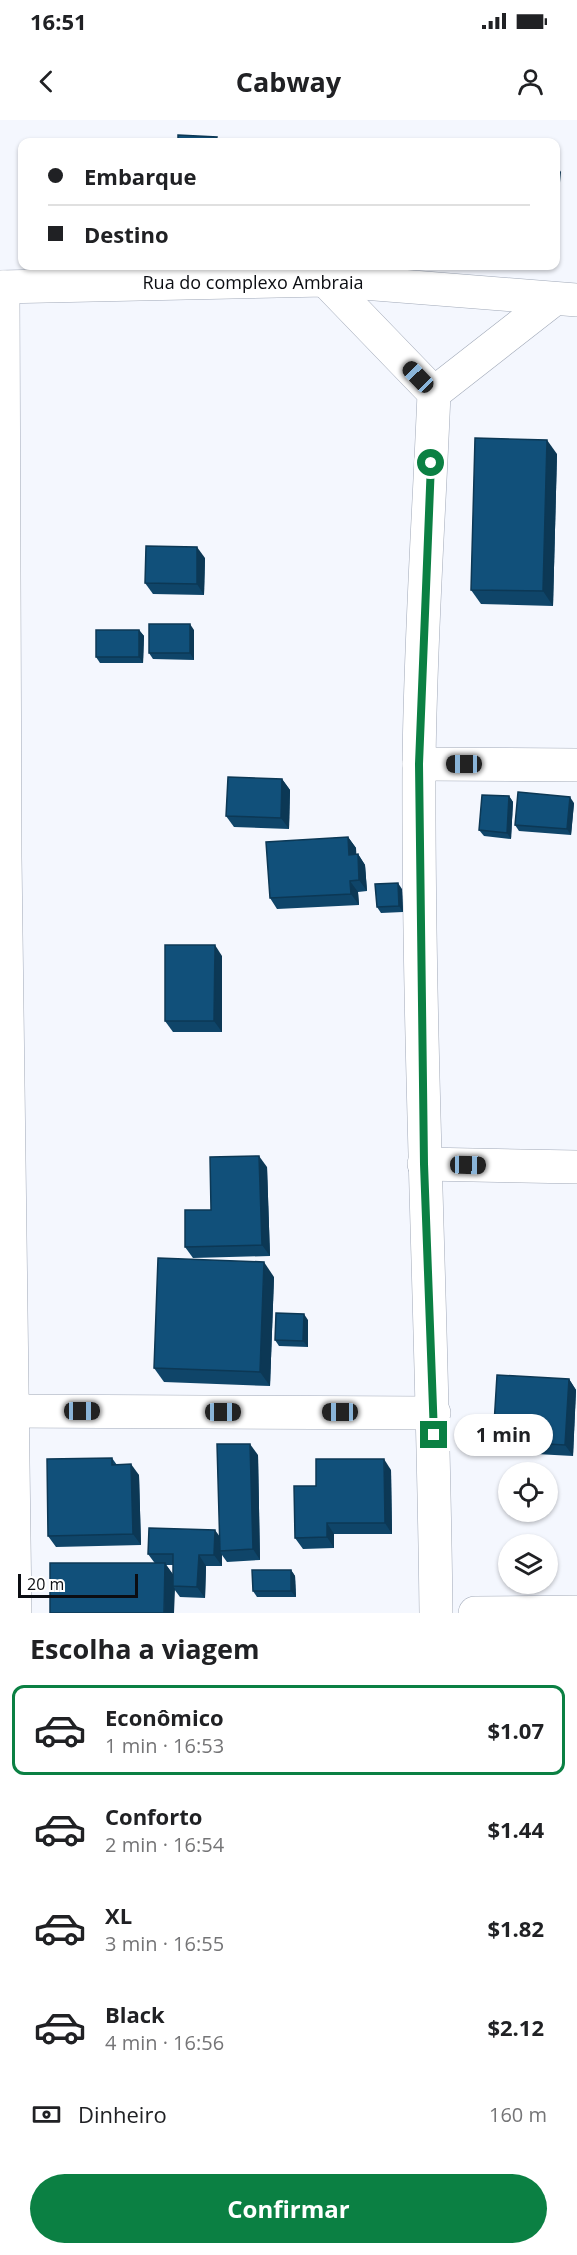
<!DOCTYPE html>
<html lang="pt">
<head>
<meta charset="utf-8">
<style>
  :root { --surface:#fff; --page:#f2f2f2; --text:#202124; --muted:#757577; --line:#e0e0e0; --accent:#0b8043 }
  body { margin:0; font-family:"Open Sans",sans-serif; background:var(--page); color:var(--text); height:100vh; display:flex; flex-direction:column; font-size:22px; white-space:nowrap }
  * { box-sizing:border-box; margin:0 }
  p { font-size:20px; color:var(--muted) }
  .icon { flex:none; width:33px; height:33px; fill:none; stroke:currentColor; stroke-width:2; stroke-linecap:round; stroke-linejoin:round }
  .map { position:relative; height:1493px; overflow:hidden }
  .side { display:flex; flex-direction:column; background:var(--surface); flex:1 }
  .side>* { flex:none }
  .guide { position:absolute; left:18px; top:18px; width:542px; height:132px; border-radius:12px; box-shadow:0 2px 4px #0004; display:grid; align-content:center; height:132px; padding:0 30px; background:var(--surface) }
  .buttons { position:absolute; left:498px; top:1342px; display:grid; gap:12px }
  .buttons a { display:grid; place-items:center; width:60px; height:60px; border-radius:50%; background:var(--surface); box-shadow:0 2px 4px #0004; font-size:30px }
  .scale { position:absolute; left:18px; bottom:15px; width:120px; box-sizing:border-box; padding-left:6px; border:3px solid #0b0d12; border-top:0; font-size:16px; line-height:21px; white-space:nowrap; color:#0b0d12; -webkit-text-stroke:4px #fff; paint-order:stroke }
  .end { position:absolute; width:27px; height:27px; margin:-14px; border:8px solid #0b8043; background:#fff; box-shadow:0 0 0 3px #fff }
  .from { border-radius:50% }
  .bubble { position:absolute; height:42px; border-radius:21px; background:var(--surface); box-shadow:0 2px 4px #0004; font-size:20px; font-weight:700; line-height:42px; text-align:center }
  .car { position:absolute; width:18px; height:36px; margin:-18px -9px; border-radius:8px; box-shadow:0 0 4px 2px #0007; background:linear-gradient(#222 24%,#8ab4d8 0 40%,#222 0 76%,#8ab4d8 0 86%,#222 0) }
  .guide b { display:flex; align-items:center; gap:21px; height:57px; font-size:22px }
  .guide b+b { border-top:2px solid var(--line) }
  .guide i { width:15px; height:15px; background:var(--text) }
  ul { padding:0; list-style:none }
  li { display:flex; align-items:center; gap:18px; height:90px; margin:0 12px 9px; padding:0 18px; border:3px solid transparent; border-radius:12px }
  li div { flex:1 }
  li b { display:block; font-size:22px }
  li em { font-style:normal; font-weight:700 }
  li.current { border-color:var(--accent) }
  li>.icon { width:54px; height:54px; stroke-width:1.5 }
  h2 { padding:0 30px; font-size:27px; line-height:72px }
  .pay { display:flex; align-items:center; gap:15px; height:66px; padding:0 30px; font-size:22px }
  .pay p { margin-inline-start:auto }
  .cta { display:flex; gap:12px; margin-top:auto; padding:12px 30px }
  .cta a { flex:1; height:69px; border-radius:36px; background:var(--accent); color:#fff; font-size:24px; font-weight:700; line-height:69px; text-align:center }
  .status { display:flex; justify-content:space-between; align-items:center; height:42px; padding:0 30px; background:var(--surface); direction:ltr }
  .status svg { height:16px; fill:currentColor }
  header { display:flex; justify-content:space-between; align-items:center; height:78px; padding:0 30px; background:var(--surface); font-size:27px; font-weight:700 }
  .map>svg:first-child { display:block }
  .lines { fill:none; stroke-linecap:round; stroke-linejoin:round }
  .street-casing { stroke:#a1a9b8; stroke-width:34 }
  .street { stroke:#fff; stroke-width:33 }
  .wall { fill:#0f4569; fill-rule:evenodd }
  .shaded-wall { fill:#0c3855 }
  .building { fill:#11507a; stroke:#0c3855; stroke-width:1.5 }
  .route { stroke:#0b8043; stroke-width:8 }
  .labels { text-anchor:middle; stroke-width:6; stroke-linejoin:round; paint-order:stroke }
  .street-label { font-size:18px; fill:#0b0d12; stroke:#fff }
</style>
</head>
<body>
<div class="status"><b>16:51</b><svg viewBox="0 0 49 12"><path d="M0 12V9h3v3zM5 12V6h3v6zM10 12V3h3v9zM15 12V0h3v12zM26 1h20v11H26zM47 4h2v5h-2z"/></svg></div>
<header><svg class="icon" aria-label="back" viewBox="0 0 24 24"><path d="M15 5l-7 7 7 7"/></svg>Cabway<svg class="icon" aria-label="person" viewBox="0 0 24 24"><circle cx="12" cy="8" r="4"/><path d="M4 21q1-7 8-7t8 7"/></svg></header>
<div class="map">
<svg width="577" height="1493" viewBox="0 0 577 1493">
  <rect width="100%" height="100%" fill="#f4f7fe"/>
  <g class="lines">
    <!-- street casing -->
    <g class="street-casing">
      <g id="street">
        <path d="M325 160 434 273C429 397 420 522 419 647 418 929 433 1211 436 1493"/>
        <path d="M0 167 325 160 577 180"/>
        <path d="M3 167 5 737 15 1493"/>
        <path d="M434 273 553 180"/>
        <path d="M419 644 577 645"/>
        <path d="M424 1044 577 1047"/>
        <path d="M0 1291 434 1293"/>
        <path d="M475 1493 577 1492"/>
      </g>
    </g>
    <!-- street -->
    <use href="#street" class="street"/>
  </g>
  <!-- wall -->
  <g class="wall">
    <path d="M557 334 553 486 481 484 471 470Z"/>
    <path d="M205 438 204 475 153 474 145 463Z"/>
    <path d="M139 510 144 516 143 543H100L96 537Z"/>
    <path d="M194 510V540L153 539 149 533Z"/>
    <path d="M282 659 290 670 289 709 234 707 226 696Z"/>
    <path d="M509 676 513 682 511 719 484 716 479 710Z"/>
    <path d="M574 683 571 715 519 711 515 705Z"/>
    <path d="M348 717 356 728V735L358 734 365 745 367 771 358 772 359 785 277 789 270 778Z"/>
    <path d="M402 769 403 792 381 793 377 787Z"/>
    <path d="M222 836V912H173L165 901Z"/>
    <path d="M267 1047 270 1136 193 1138 185 1127 211 1090Z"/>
    <path d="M274 1157 270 1266 164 1262 154 1248Z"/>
    <path d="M308 1200V1227L279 1226 275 1220Z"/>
    <path d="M569 1259 576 1270 573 1336 501 1332 493 1321Z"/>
    <path d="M258 1335 260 1440 227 1442 222 1435V1446H206L205 1478 180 1477 148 1434 219 1416ZM166 1445H173V1455Z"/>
    <path d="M112 1338 117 1345 139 1355 141 1425 56 1427 48 1416Z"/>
    <path d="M391 1350 392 1414H334V1428L303 1429 295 1418 316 1366Z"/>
    <path d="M291 1450 295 1456 296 1477H257L253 1471Z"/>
  </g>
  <!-- shaded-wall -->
  <g class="shaded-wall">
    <path d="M557 46 561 52 557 94 555 91V64Z"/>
    <path d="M547 320 557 334 553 486 543 471Z"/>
    <path d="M197 427 205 438 204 475 197 464Z"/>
    <path d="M190 504 194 510V540L190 533Z"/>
    <path d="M139 510 144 516 143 543 139 537Z"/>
    <path d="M282 659 290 670 289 709 281 698Z"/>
    <path d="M509 676 513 682 511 719 507 713Z"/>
    <path d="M570 677 574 683 571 715 567 709Z"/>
    <path d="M348 717 356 728 357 746 349 735Z"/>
    <path d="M358 734 365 745 367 771 359 760Z"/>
    <path d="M350 761 358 772 359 785 351 774Z"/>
    <path d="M398 763 402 769 403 792 399 786Z"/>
    <path d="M215 825 222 836V912L214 901Z"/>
    <path d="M259 1036 267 1047 270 1136 262 1125Z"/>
    <path d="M264 1142 274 1157 270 1266 260 1252Z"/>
    <path d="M304 1194 308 1200V1227L303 1221Z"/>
    <path d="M569 1259 576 1270 573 1336 565 1325Z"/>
    <path d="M250 1324 258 1335 260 1440 253 1429Z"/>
    <path d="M384 1339 391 1350 392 1414 385 1403Z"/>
    <path d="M131 1344 139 1355 141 1425 133 1414Z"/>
    <path d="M327 1403 334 1414V1428L327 1417Z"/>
    <path d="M215 1410 223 1421 220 1431 222 1435V1446L214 1435Z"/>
    <path d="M199 1435 206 1446 205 1478 197 1467Z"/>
    <path d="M165 1443 175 1457 173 1466 175 1469 174 1493H164Z"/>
    <path d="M291 1450 295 1456 296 1477 291 1471Z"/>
  </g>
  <!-- building -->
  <g class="building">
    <path d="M178 15 217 17 216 22H178Z"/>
    <path d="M555 46H557L555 64Z"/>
    <path d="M475 318 547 320 543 471 471 470Z"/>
    <path d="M146 426 197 427V464L145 463Z"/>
    <rect x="149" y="504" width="41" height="29"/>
    <rect x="96" y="510" width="43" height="27"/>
    <path d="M228 657 282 659 281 698 226 696Z"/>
    <path d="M518 672 570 677 567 709 515 705Z"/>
    <path d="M482 675 509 676 507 713 479 710Z"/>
    <path d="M348 717 349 735 358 734 359 760 350 761 351 774 270 778 266 722Z"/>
    <path d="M398 763 399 786 377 787 375 764Z"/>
    <path d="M165 825H215L214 901H165Z"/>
    <path d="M259 1036 262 1125 185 1127V1090H211L210 1037Z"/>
    <path d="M158 1138 264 1142 260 1252 154 1248Z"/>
    <path d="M276 1193 304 1194 303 1221 275 1220Z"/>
    <path d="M497 1255 569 1259 565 1325 493 1321Z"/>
    <path d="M217 1324H250L253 1429 220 1431Z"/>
    <path d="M112 1338V1345L131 1344 133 1414 48 1416 47 1339Z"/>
    <path d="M316 1339H384L385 1403H327V1417L295 1418 294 1366H316Z"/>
    <path d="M149 1408 215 1410 214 1435H199L197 1467 173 1466V1434H148Z"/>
    <path d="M50 1443H165L164 1493H50Z"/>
    <path d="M252 1450H291V1471H253Z"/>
  </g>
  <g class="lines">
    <!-- route -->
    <path class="route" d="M431 343 419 644 424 1044 434 1315"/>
  </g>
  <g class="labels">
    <!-- street labels -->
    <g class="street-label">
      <text x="253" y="169">Rua do complexo Ambraia</text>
    </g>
  </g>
</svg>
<div class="buttons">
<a><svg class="icon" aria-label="locate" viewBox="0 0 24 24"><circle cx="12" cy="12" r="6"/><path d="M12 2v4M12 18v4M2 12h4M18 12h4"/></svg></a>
<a><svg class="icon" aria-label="layers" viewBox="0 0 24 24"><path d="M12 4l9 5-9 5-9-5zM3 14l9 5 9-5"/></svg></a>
</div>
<div class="scale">20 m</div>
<i class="end from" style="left:431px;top:343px"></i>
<i class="end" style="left:434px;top:1315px"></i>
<div class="bubble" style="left:454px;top:1294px;width:99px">1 min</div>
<i class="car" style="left:418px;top:257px;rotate:316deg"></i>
<i class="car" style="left:464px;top:644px;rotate:270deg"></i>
<i class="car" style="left:468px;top:1045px;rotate:91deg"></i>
<i class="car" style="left:82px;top:1291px;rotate:90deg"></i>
<i class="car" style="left:223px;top:1292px;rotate:90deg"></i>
<i class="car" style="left:340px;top:1292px;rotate:270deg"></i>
<div class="guide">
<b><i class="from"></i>Embarque</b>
<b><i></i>Destino</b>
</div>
</div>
<section class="side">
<h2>Escolha a viagem</h2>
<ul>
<li class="current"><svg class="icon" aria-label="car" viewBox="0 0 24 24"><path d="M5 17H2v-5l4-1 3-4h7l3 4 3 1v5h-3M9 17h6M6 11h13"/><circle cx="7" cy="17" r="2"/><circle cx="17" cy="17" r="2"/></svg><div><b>Econômico</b><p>1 min · 16:53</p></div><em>$1.07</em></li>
<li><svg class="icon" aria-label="car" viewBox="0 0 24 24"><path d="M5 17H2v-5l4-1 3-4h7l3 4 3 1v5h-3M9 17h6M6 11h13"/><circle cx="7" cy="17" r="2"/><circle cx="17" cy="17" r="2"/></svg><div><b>Conforto</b><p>2 min · 16:54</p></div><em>$1.44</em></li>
<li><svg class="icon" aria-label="car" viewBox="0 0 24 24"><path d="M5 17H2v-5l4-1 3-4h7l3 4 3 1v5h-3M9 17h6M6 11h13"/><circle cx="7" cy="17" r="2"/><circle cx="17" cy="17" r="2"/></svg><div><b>XL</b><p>3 min · 16:55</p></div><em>$1.82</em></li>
<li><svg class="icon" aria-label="car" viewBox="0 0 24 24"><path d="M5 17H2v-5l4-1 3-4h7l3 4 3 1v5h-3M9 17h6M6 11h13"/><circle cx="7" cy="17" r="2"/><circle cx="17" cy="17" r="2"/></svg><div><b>Black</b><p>4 min · 16:56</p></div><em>$2.12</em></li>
</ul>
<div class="pay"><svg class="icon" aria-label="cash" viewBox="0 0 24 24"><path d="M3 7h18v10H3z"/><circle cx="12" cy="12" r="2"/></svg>Dinheiro<p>160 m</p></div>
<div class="cta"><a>Confirmar</a></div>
</section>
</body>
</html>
